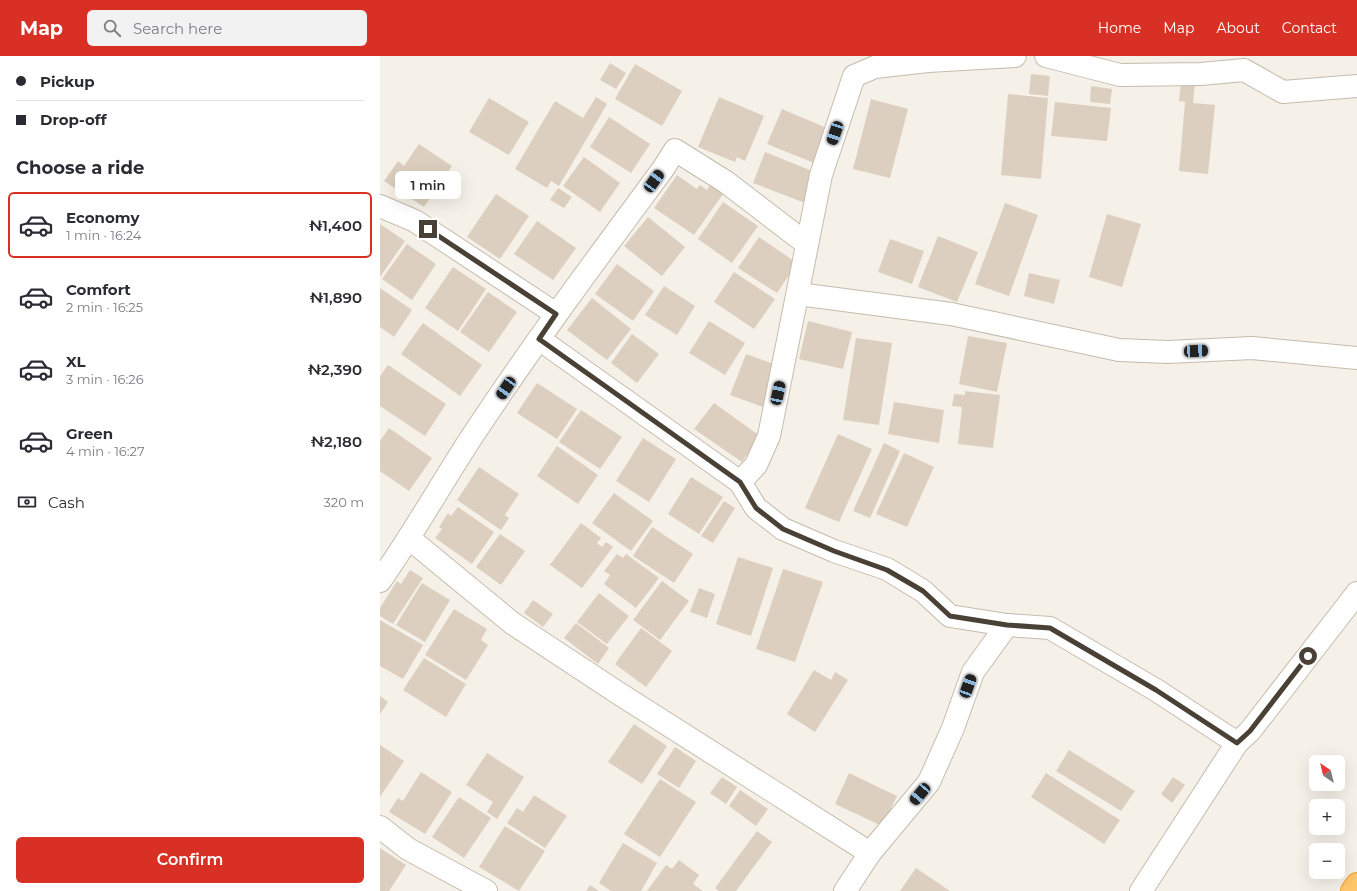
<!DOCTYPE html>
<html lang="en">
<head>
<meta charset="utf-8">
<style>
  :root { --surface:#fff; --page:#f2f2f3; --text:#2b2b33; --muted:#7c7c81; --line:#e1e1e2; --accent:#d93025 }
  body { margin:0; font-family:Montserrat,sans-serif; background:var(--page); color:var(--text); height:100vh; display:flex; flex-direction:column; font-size:15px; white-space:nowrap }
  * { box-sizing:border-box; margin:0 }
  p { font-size:13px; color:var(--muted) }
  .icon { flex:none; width:22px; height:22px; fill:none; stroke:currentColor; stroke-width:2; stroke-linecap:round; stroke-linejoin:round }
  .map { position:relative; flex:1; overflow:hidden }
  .panel { display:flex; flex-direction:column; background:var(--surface); width:380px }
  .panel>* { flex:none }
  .hud { display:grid; align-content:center; height:88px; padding:0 16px; background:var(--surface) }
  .needle { width:26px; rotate:325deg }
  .controls { position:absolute; left:929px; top:699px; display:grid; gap:8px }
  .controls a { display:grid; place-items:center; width:36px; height:36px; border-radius:6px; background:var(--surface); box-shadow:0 4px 16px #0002; font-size:20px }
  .end { position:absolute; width:18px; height:18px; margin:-9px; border:5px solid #4a4136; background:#fff; box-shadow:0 0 0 2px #fff }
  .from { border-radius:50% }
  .bubble { position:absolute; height:28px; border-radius:6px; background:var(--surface); box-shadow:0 4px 16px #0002; font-size:13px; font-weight:600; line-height:28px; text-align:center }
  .car { position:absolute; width:12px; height:24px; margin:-12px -6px; border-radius:5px; box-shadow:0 0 3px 1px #0007; background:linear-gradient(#222 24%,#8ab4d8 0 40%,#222 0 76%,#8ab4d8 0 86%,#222 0) }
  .hud b { display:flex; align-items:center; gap:14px; height:38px; font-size:15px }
  .hud b+b { border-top:1px solid var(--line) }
  .hud i { width:10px; height:10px; background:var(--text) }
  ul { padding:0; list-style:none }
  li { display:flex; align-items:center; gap:12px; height:66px; margin:0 8px 6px; padding:0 8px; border:2px solid transparent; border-radius:6px }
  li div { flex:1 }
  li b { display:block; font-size:15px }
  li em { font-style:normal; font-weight:600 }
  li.selected { border-color:var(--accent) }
  li>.icon { width:36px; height:36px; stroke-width:1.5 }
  h2 { padding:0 16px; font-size:18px; line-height:48px }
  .pay { display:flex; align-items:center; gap:10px; height:44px; padding:0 16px; font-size:15px }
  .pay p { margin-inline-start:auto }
  .primary-button { display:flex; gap:8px; margin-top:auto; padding:8px 16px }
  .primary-button a { flex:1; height:46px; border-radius:6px; background:var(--accent); color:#fff; font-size:16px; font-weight:600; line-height:46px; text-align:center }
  header { display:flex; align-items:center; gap:24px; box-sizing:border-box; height:56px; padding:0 20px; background:var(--accent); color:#fff }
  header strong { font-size:19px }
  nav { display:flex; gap:22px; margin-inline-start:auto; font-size:14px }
  .search { width:280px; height:36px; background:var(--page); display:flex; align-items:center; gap:10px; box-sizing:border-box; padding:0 14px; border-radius:6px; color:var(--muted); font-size:15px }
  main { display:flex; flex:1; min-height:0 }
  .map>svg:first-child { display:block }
  .building { fill:#dccfbf }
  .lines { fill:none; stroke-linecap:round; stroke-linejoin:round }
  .minor-casing { stroke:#c5bbac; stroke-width:24 }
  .highway-casing { stroke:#ee9c2a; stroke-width:24 }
  .minor { stroke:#fff; stroke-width:22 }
  .highway { stroke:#ffc66a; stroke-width:22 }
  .route { stroke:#4a4136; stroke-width:5 }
</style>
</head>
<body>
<header>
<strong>Map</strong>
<div class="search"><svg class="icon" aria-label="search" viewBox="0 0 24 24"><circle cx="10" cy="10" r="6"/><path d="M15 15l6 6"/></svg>Search here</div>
<nav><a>Home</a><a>Map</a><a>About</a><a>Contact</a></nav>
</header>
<main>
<section class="panel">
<div class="hud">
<b><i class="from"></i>Pickup</b>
<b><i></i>Drop-off</b>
</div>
<h2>Choose a ride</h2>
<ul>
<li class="selected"><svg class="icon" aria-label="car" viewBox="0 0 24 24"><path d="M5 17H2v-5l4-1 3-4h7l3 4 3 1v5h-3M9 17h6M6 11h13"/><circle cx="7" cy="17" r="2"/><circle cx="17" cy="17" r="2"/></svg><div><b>Economy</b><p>1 min · 16:24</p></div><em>₦1,400</em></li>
<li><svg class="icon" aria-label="car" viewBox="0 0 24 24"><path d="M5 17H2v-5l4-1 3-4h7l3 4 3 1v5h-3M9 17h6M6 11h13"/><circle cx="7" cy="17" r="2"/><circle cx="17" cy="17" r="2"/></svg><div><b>Comfort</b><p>2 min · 16:25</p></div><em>₦1,890</em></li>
<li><svg class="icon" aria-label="car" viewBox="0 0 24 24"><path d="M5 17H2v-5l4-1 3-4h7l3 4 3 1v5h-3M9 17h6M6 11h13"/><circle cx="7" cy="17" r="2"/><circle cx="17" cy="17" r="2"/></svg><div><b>XL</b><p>3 min · 16:26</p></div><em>₦2,390</em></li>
<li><svg class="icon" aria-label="car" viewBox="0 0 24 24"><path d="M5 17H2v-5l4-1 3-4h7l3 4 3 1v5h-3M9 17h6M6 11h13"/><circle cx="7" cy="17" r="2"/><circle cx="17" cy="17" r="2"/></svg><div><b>Green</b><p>4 min · 16:27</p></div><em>₦2,180</em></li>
</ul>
<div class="pay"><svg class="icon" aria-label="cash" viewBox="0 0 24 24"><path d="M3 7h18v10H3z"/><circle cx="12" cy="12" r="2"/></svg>Cash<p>320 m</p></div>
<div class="primary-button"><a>Confirm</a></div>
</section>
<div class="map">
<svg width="977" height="835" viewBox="0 0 977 835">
  <rect width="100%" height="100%" fill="#f6f1e8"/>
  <!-- building -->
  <g class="building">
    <path d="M230 7 246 17 236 33 220 24Z"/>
    <path d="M255 8 302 35 282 70 235 43Z"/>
    <path d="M651 18 670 20 668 40 649 38Z"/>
    <path d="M801 27 815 28 813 47 835 49 828 118 799 115 805 46 799 45Z"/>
    <path d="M711 30 732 33 730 48 710 46Z"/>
    <path d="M628 38 668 42 661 123 621 119Z"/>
    <path d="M216 41 227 48 179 130 171 125 167 132 135 113 175 45 203 62Z"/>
    <path d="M339 41 384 60 365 105 357 101 355 106 318 91Z"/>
    <path d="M109 42 149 66 129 99 89 76Z"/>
    <path d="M491 43 528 53 510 122 473 113Z"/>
    <path d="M675 46 731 52 727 85 671 80Z"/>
    <path d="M402 53 449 73 434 107 387 88Z"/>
    <path d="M229 61 270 88 251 117 210 91Z"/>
    <path d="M39 88 72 110 44 151 4 125 18 105 24 110Z"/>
    <path d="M385 96 437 117 425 147 373 127Z"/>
    <path d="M204 101 240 127 220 156 183 130Z"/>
    <path d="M297 119 317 133 320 129 327 134 330 129 343 138 314 179 274 152Z"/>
    <path d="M178 132 192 141 184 152 170 144Z"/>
    <path d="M116 138 149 160 120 203 87 181Z"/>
    <path d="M343 146 378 170 352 207 318 183Z"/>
    <path d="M625 147 658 159 629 240 595 228Z"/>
    <path d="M727 158 761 168 742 231 709 221Z"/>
    <path d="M268 161 305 191 282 220 244 190Z"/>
    <path d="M157 165 196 192 173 224 134 198Z"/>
    <path d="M0 168 25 185 0 221Z"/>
    <path d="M558 180 598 196 577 246 538 231Z"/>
    <path d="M379 181 417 207 397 237 358 212Z"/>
    <path d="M510 183 544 195 532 228 498 216Z"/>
    <path d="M27 188 56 208 32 244 2 223Z"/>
    <path d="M237 208 274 235 253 265 215 238Z"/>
    <path d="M73 211 106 233 78 275 45 252Z"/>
    <path d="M354 216 395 243 374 273 334 246Z"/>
    <path d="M649 217 680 224 674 248 644 240Z"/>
    <path d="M284 230 315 250 297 279 265 259Z"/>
    <path d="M0 232 32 254 14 281 0 271Z"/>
    <path d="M108 236 137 256 109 296 80 276Z"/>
    <path d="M212 242 251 273 227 304 187 274Z"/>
    <path d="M329 265 365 287 345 319 309 297Z"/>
    <path d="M428 265 472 276 463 313 419 303Z"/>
    <path d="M43 267 102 309 80 340 21 298Z"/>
    <path d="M252 278 279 298 257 327 231 307Z"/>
    <path d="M588 280 627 287 617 336 579 328Z"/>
    <path d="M476 282 512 287 499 369 463 364Z"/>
    <path d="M366 298 399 310 383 351 350 339Z"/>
    <path d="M8 309 66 348 45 380 0 350V320Z"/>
    <path d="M157 327 197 353 177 383 137 357Z"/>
    <path d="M585 335 620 339 613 392 578 388 582 351 572 350 574 338 585 339Z"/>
    <path d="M514 346 564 354 559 387 508 378Z"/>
    <path d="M334 347 380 380 362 406 314 373Z"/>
    <path d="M201 354 242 381 220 413 179 386Z"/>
    <path d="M9 372 52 402 29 435 0 415V385Z"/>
    <path d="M458 378 492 393 459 466 425 452Z"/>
    <path d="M263 382 296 403 269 446 236 425Z"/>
    <path d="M504 387 520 395 490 462 473 455Z"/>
    <path d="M177 390 218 419 198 448 157 420Z"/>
    <path d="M524 397 554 411 527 471 496 458Z"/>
    <path d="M99 411 139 438 125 459 129 462 121 474 77 444Z"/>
    <path d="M311 421 343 441 319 478 288 458Z"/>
    <path d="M234 437 273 465 251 495 212 467Z"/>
    <path d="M344 445 355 452 333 487 321 480Z"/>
    <path d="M78 451 114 476 92 508 55 482 62 473 59 471 68 457 71 460Z"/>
    <path d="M201 467 221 482 217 487 222 491 226 486 233 491 202 532 170 509Z"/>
    <path d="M272 471 313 498 294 527 253 500Z"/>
    <path d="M120 478 145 495 121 529 96 511Z"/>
    <path d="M237 498 243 502 246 498 279 522 256 552 224 528 230 519 224 515Z"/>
    <path d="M358 501 393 512 371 580 336 568Z"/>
    <path d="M403 513 443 526 415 606 376 593Z"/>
    <path d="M30 514 43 522 13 568 0 560V552L17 525 21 528Z"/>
    <path d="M282 525 309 545 280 584 253 564Z"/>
    <path d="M42 527 70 544 45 586 16 569Z"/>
    <path d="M319 532 335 538 327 562 310 556Z"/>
    <path d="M219 537 249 560 227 588 197 566Z"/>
    <path d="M153 544 173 558 163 571 144 557Z"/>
    <path d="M74 553 107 573 101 584 108 589 86 624 45 599Z"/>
    <path d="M0 564 43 589 23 623 0 610Z"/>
    <path d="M196 567 229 592 218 608 184 582Z"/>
    <path d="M261 572 292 595 266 631 235 608Z"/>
    <path d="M44 602 86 628 66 661 23 634Z"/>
    <path d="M434 614 451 624 455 616 468 624 435 676 407 658Z"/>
    <path d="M0 640 8 646 0 658Z"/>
    <path d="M254 668 287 690 262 728 228 706Z"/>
    <path d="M0 689 24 705 0 741Z"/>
    <path d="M295 691 316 705 299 732 277 718Z"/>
    <path d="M689 694 755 735 741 755 676 715Z"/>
    <path d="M107 697 144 721 117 763 107 756 113 746 86 729Z"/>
    <path d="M41 716 72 736 45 778 9 756 18 742 23 745Z"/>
    <path d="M469 717 517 740 502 770 455 748Z"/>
    <path d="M666 717 740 764 724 788 651 741Z"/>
    <path d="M342 721 357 731 346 748 330 737Z"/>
    <path d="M793 721 805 729 792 747 781 738Z"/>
    <path d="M280 723 316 746 280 801 244 778Z"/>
    <path d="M360 734 388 753 376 770 349 750Z"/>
    <path d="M154 739 187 760 165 792 127 767 137 752 143 756Z"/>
    <path d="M79 741 111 762 84 802 52 781Z"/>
    <path d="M125 770 165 795 139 835 99 811Z"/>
    <path d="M377 775 392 786 356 835H339L335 832Z"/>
    <path d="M243 787 277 807 261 835H231L219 827Z"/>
    <path d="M0 792 26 809 9 835H0Z"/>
    <path d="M299 804 319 819 313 828 323 835H267L286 809 292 813Z"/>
    <path d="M536 812 570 835H520Z"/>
    <path d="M210 829 219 835H206Z"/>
  </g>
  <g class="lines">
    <!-- minor casing -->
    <g class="minor-casing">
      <g id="minor">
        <path d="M666 0 740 19 821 18 864 14 903 36 977 30"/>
        <path d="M0 150 35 165 176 258"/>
        <path d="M418 238 571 258 739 294 788 296 872 292 977 302"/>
        <path d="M159 283 360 426 376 452 403 473 454 495 507 513 543 535 570 560 627 569 670 572 776 634 857 687"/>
        <path d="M360 426 376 409 389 380 441 119 474 20 495 11 548 5 635 0"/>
        <path d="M30 483 132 567 235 635 490 797"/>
        <path d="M0 525C33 478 61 428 93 379 153 288 218 201 283 113L295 94 346 126 427 188"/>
        <path d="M0 771 28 793 106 835"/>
        <path d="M465 835 490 797 549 726 573 672 593 616 627 569"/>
        <path d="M761 835 857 687 870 675 977 537"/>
      </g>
    </g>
    <!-- highway casing -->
    <g class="highway-casing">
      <path id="highway" d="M972 835 977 828"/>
    </g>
    <!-- minor -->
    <use href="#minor" class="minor"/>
    <!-- highway -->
    <use href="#highway" class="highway"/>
  </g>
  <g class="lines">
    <!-- route -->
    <path class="route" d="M48 173 176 258 159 283 360 426 376 452 403 473 454 495 507 514 543 535 570 560 627 569 670 572 776 634 857 687 870 675 928 600"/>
  </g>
</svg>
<div class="controls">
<a><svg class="needle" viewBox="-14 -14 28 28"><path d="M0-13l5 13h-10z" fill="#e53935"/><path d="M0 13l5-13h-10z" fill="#7c7c81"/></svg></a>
<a>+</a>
<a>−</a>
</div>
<i class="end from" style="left:928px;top:600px"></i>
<i class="end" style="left:48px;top:173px"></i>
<div class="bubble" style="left:15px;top:115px;width:66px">1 min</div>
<i class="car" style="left:455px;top:77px;rotate:199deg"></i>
<i class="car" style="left:274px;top:125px;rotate:36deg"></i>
<i class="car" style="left:816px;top:295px;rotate:87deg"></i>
<i class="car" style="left:126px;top:332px;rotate:214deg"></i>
<i class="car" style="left:398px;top:337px;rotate:12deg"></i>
<i class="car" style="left:588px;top:630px;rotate:20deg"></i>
<i class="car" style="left:540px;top:738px;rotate:220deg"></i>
</div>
</main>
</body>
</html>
